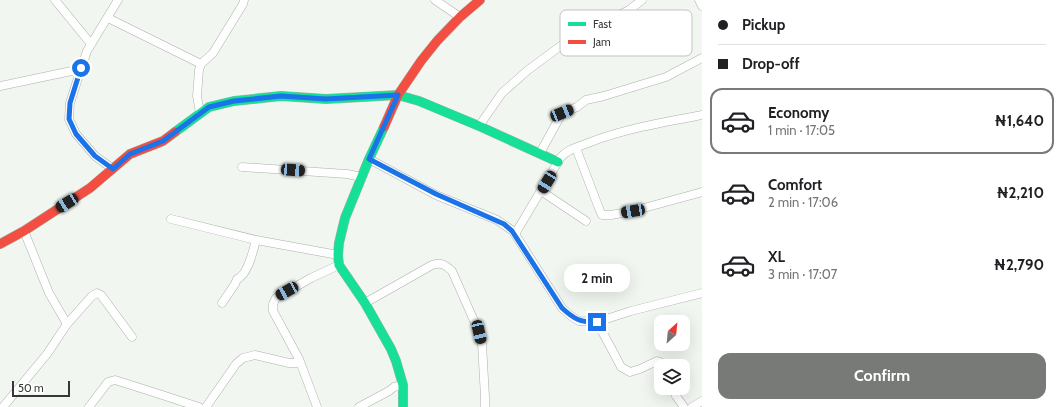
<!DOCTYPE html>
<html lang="en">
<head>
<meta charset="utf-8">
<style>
  :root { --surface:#fff; --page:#f6f6f6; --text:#202124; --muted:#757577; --line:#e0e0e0; --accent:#777a76 }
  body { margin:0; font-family:Cabin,sans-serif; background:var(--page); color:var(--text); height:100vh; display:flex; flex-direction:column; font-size:15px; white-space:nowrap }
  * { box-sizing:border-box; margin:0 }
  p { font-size:13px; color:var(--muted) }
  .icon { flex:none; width:22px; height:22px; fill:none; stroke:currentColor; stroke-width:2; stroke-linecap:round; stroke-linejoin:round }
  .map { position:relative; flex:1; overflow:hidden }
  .side { display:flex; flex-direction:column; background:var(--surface); width:360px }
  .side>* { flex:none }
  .banner { display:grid; align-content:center; height:88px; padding:0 16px; background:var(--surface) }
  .needle { width:26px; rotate:27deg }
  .tools { position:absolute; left:654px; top:315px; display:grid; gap:8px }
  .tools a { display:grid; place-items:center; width:36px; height:36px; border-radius:8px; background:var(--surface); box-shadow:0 4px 16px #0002; font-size:20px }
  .scale { position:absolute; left:12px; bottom:10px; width:58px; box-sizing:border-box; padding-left:4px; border:2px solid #353834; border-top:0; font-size:11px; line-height:14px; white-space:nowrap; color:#353834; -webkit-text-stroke:3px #fff; paint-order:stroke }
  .end { position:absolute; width:18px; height:18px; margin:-9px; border:5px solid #1a73e8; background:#fff; box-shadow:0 0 0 2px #fff }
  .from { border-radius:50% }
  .bubble { position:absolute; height:28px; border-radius:12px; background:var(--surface); box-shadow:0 4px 16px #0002; font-size:13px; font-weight:700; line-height:28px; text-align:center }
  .car { position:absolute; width:12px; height:24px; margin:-12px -6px; border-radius:5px; box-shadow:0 0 3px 1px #0007; background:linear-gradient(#222 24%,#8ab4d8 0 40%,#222 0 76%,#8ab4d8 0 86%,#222 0) }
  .banner b { display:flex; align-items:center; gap:14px; height:38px; font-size:15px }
  .banner b+b { border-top:1px solid var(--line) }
  .banner i { width:10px; height:10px; background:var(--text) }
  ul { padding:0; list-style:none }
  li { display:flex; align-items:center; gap:12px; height:66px; margin:0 8px 6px; padding:0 8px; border:2px solid transparent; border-radius:12px }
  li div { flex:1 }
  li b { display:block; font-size:15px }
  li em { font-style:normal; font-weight:700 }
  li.selected { border-color:var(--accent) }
  li>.icon { width:36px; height:36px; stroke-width:1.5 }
  .button { display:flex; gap:8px; margin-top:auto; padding:8px 16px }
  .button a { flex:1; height:46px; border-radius:12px; background:var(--accent); color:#fff; font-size:16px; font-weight:700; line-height:46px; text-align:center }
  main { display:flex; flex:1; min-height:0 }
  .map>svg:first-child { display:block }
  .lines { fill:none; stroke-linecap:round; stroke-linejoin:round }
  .street-casing { stroke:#adb1ac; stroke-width:9 }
  .fast-casing { stroke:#adb1ac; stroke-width:10 }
  .jam-casing { stroke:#adb1ac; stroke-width:10 }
  .street { stroke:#fdfefd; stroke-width:8 }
  .fast { stroke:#16e098; stroke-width:9 }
  .jam { stroke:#f24e42; stroke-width:9 }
  .route { stroke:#1a73e8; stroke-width:5 }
  .key { fill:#fff; stroke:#c2c3c2; stroke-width:1 }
  .key-label { font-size:11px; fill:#353834 }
</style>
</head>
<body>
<main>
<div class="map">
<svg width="702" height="407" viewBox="0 0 702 407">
  <rect width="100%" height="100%" fill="#f1f6f0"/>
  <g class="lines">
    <!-- street casing -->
    <g class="street-casing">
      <g id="street">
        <path d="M55 0 91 44"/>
        <path d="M435 0 460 17"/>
        <path d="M699 0 702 6"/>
        <path d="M108 18 201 64"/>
        <path d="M0 86 81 69"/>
        <path d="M200 113 197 96 199 70 201 64 213 53 243 4 244 0"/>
        <path d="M479 126 502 93 528 70 570 39 629 10 642 0"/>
        <path d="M576 148 600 211 602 215H611L633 211 702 192"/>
        <path d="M540 153 562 113 577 107 586 100 604 96 666 77 702 58"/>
        <path d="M369 159 436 195 497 220 513 231 562 308 571 316 579 321 597 322 631 311 702 293"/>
        <path d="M242 167 347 174 362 177"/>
        <path d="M113 169 95 156 76 134 69 119 70 103 81 69 87 51 118 0"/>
        <path d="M541 191 586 221"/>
        <path d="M171 219 256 240 338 255"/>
        <path d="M24 231 49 293 67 324"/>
        <path d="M515 234 561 157C568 149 578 147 588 143 624 129 664 122 702 115"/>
        <path d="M222 303 235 284 237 279C248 275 253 251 256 240"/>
        <path d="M365 303 432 265C442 262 445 265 452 271L479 332 482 344 485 397V407"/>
        <path d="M597 322 618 361 621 367 630 372 640 369 657 361 660 362 662 366"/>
        <path d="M673 388 676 396 684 407"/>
        <path d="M3 407 47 354 67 324 92 296 97 293 101 295 132 337"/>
        <path d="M89 407 108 382 115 380 156 393 199 407"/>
        <path d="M206 407 236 364 243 358 255 355 289 363H296L299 359"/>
        <path d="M317 407 299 359 273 311V304L276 298 311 278 339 265"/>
        <path d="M359 407 389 391 394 387 403 385"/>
        <path d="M692 407 702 401"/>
      </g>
    </g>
    <!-- fast casing -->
    <g class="fast-casing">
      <g id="fast">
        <path d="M384 127 369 159 345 218 339 243 338 255 339 265 365 303 391 349 396 361 403 385V407"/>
        <path d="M175 132 209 107 234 101 281 96 326 99 398 95 419 101 479 126 558 162"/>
      </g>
    </g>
    <!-- jam casing -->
    <g class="jam-casing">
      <g id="jam">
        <path d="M384 127 398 95 421 61 437 41 460 17 480 0"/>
        <path d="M0 244 24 231 90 188 130 154 163 141 175 132"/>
      </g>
    </g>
    <!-- street -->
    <use href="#street" class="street"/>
    <!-- fast -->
    <use href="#fast" class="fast"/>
    <!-- jam -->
    <use href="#jam" class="jam"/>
  </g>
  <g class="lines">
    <!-- route -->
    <path class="route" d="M81 68 70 103 69 119 76 134 95 156 113 169 130 154 163 141 209 107 234 101 281 96 326 99 398 95 369 159 436 194 504 224 512 231 562 308C574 319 581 323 597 322"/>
  </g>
  <!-- legend -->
  <rect x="560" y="10" width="132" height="46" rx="6" class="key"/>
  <rect x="568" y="22" width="18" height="4" fill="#16e098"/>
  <rect x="568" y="40" width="18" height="4" fill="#f24e42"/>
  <g class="key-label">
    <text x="593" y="28">Fast</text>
    <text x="593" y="46">Jam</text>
  </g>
</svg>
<div class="tools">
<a><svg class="needle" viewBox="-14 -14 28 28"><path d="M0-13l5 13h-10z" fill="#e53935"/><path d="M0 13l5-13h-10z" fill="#757577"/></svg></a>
<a><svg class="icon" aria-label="layers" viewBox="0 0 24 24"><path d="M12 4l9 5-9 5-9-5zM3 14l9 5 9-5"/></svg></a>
</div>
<div class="scale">50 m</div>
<i class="end from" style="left:81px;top:68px"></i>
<i class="end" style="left:597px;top:322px"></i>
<div class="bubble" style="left:564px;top:264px;width:66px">2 min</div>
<i class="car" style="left:562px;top:113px;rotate:68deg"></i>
<i class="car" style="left:293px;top:170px;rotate:94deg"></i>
<i class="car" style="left:547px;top:182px;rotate:211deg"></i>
<i class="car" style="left:67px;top:203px;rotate:238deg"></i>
<i class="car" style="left:633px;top:211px;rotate:260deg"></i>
<i class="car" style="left:287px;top:291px;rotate:241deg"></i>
<i class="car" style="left:479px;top:332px;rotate:167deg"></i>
</div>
<section class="side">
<div class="banner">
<b><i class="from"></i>Pickup</b>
<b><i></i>Drop-off</b>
</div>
<ul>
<li class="selected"><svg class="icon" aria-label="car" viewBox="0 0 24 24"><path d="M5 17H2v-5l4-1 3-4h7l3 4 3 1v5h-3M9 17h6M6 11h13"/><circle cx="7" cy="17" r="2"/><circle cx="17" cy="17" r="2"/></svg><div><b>Economy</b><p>1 min · 17:05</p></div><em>₦1,640</em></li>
<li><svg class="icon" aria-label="car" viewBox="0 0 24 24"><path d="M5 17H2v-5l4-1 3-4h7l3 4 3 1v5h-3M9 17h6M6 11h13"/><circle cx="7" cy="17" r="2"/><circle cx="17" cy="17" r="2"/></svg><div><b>Comfort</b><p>2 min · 17:06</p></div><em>₦2,210</em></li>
<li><svg class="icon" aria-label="car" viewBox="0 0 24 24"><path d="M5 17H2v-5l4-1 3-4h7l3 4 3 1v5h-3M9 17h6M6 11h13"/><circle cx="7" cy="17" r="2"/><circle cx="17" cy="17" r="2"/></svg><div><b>XL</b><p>3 min · 17:07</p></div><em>₦2,790</em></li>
</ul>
<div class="button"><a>Confirm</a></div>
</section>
</main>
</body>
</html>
